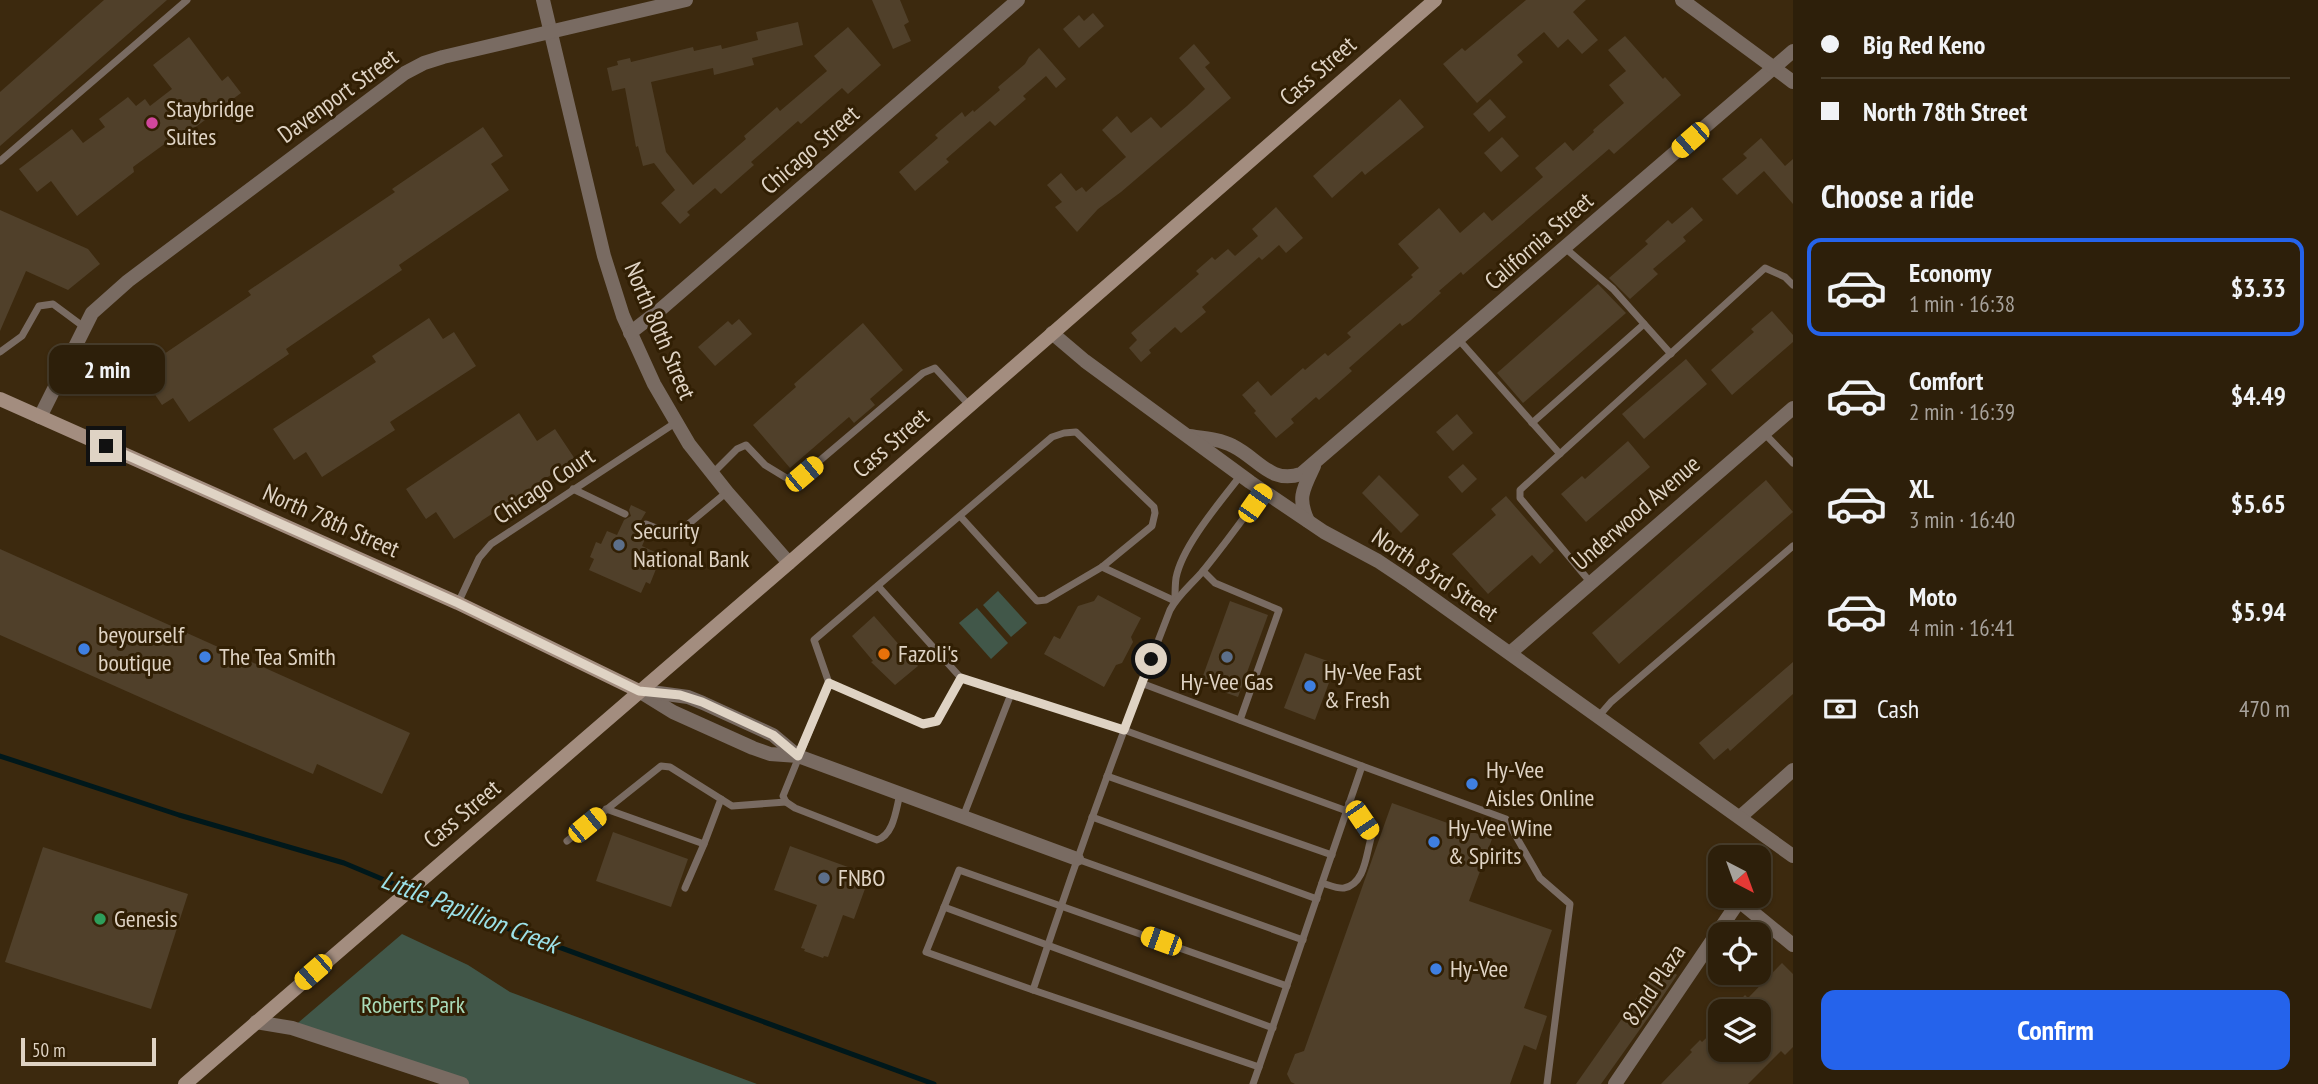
<!DOCTYPE html>
<html lang="en">
<head>
<meta charset="utf-8">
<style>
  :root { --surface:#2d1f0a; --page:#352713; --text:#f1f3f6; --muted:#a7a29c; --line:#483d2b; --accent:#2563eb }
  body { margin:0; font-family:"PT Sans Narrow",sans-serif; background:var(--page); color:var(--text); height:100vh; display:flex; flex-direction:column; font-size:26px; white-space:nowrap }
  * { box-sizing:border-box; margin:0 }
  p { font-size:23px; color:var(--muted) }
  .icon { flex:none; width:38px; height:38px; fill:none; stroke:currentColor; stroke-width:2; stroke-linecap:round; stroke-linejoin:round }
  .map { position:relative; flex:1; overflow:hidden }
  .sheet { display:flex; flex-direction:column; background:var(--surface); width:525px }
  .sheet>* { flex:none }
  .banner { display:grid; align-content:center; height:154px; padding:0 28px; background:var(--surface) }
  .needle { width:46px; rotate:139deg }
  .fabs { position:absolute; left:1708px; top:845px; display:grid; gap:14px }
  .fabs a { display:grid; place-items:center; width:63px; height:63px; border-radius:14px; background:var(--surface); box-shadow:0 2px 5px #0004,0 0 0 2px var(--line); font-size:35px }
  .scale { position:absolute; left:21px; bottom:18px; width:135px; box-sizing:border-box; padding-left:7px; border:4px solid #dfd3c4; border-top:0; font-size:19px; line-height:24px; white-space:nowrap; color:#dfd3c4; -webkit-text-stroke:5px #311f04; paint-order:stroke }
  .end { position:absolute; width:32px; height:32px; margin:-16px; border:9px solid #dfd3c4; background:#111; box-shadow:0 0 0 4px #111 }
  .from { border-radius:50% }
  .bubble { position:absolute; height:49px; border-radius:14px; background:var(--surface); box-shadow:0 2px 5px #0004,0 0 0 2px var(--line); font-size:23px; font-weight:700; line-height:49px; text-align:center }
  .car { position:absolute; width:21px; height:42px; margin:-21px -10px; border-radius:9px; box-shadow:0 0 5px 2px #0007; background:linear-gradient(#f5c518 24%,#345 0 40%,#f5c518 0 76%,#345 0 86%,#f5c518 0) }
  .banner b { display:flex; align-items:center; gap:24px; height:66px; font-size:26px }
  .banner b+b { border-top:2px solid var(--line) }
  .banner i { width:18px; height:18px; background:var(--text) }
  ul { padding:0; list-style:none }
  li { display:flex; align-items:center; gap:21px; height:98px; margin:0 14px 10px; padding:0 14px; border:4px solid transparent; border-radius:14px }
  li div { flex:1 }
  li b { display:block; font-size:26px }
  li em { font-style:normal; font-weight:700 }
  li.active { border-color:var(--accent) }
  li>.icon { width:63px; height:63px; stroke-width:1.5 }
  h2 { padding:0 28px; font-size:32px; line-height:84px }
  .pay { display:flex; align-items:center; gap:18px; height:77px; padding:0 28px; font-size:26px }
  .pay p { margin-inline-start:auto }
  .primary-button { display:flex; gap:14px; margin-top:auto; padding:14px 28px }
  .primary-button a { flex:1; height:80px; border-radius:14px; background:var(--accent); color:#fff; font-size:28px; font-weight:700; line-height:80px; text-align:center }
  main { display:flex; flex:1; min-height:0 }
  .map>svg:first-child { display:block }
  .green { fill:#415749 }
  .lines { fill:none; stroke-linecap:round; stroke-linejoin:round }
  .stream { stroke:#00181b; stroke-width:5 }
  .building { fill:#50402a }
  .service { stroke:#796b62; stroke-width:7 }
  .minor { stroke:#796b62; stroke-width:14 }
  .tertiary { stroke:#796b62; stroke-width:14 }
  .secondary { stroke:#a38d7f; stroke-width:14 }
  .route { stroke:#dfd3c4; stroke-width:9 }
  .hotel-dot { fill:#d1479c; stroke:#311f04; stroke-width:2.5 }
  .service-dot { fill:#5c6f8a; stroke:#311f04; stroke-width:2.5 }
  .shop-dot { fill:#3f7fe0; stroke:#311f04; stroke-width:2.5 }
  .food-dot { fill:#e8710a; stroke:#311f04; stroke-width:2.5 }
  .leisure-dot { fill:#2e9e5b; stroke:#311f04; stroke-width:2.5 }
  .labels { text-anchor:middle; stroke-width:6; stroke-linejoin:round; paint-order:stroke }
  .street-label { font-size:24px; fill:#dfd3c4; stroke:#311f04 }
  .poi-label { font-size:24px; fill:#dfd3c4; stroke:#311f04; text-anchor:start }
  .park-label { font-size:24px; fill:#a9dcba; stroke:#311f04 }
  .water-label { font-size:26px; font-style:italic; fill:#9be1e9; stroke:#311f04 }
</style>
</head>
<body>
<main>
<div class="map">
<svg width="1793" height="1084" viewBox="0 0 1793 1084">
  <rect width="100%" height="100%" fill="#3c290e"/>
  <!-- green -->
  <g class="green">
    <path d="M998 591 1027 623 1011 637 983 605Z"/>
    <path d="M977 608 1008 643 991 659 959 623Z"/>
    <path d="M402 934 468 965 510 992 757 1084H462L292 1028Z"/>
  </g>
  <g class="lines">
    <!-- stream -->
    <path class="stream" d="M0 756 179 815 344 863 449 907 934 1084"/>
  </g>
  <!-- building -->
  <g class="building">
    <path d="M104 0H167L0 146V92Z"/>
    <path d="M872 0H900L909 22 904 25 911 41 893 49Z"/>
    <path d="M1526 0H1586L1573 12 1598 40 1582 54 1568 39 1558 48 1544 32 1517 55 1523 62 1477 103 1443 64 1462 48 1465 51Z"/>
    <path d="M1093 13 1104 26 1079 48 1063 29 1079 15 1084 21Z"/>
    <path d="M798 22 803 45 752 58 754 65 714 75 713 68 651 82 666 152 693 185 746 139 744 136 777 107 780 111 827 71 814 56 848 27 881 65 848 94 842 88 801 124 798 121 751 162 754 165 721 194 715 188 687 212 690 215 680 224 661 203 675 190 654 163 643 166 638 146 636 147 625 88 612 91 607 68 618 65 617 61 630 58 631 62 693 47 694 51 721 45 722 49 758 40 756 32Z"/>
    <path d="M1625 36 1663 79 1665 77 1681 95 1614 154 1609 149 1463 275 1461 272 1439 291 1441 293 1410 321 1402 326 1400 323 1349 368 1352 371 1319 400 1316 397 1291 419 1294 423 1276 438 1254 413 1256 411 1242 395 1258 381 1271 396 1303 368 1305 370 1325 353 1328 356 1351 337 1347 333 1413 277 1411 275 1419 268 1398 244 1439 208 1460 233 1484 212 1492 221 1543 177 1535 168 1565 142 1573 151 1594 132 1593 130 1624 103 1609 85 1626 71 1608 50Z"/>
    <path d="M189 37 222 81 228 76 241 93 173 144 170 140 133 167 134 172 77 216 51 181 37 192 19 169 72 129 83 143 105 127 99 119 128 97 136 106 145 99 150 106 172 89 153 65Z"/>
    <path d="M1194 44 1210 63 1205 67 1231 98 1121 192 1098 209 1077 232 1055 207 1062 202 1047 185 1061 173 1076 191 1082 187 1086 192 1126 157 1102 130 1117 116 1131 133 1151 117 1161 128 1187 106 1205 89 1179 58Z"/>
    <path d="M1039 48 1066 79 1056 88 1046 76 1023 96 1026 99 995 126 990 121 946 159 949 162 915 191 899 172 938 138 935 135 962 112 965 117 973 110 974 112 1000 90 998 87 1025 64 1029 57Z"/>
    <path d="M1400 99 1424 127 1365 175 1362 171 1332 198 1313 176Z"/>
    <path d="M1490 99 1506 117 1489 132 1473 114Z"/>
    <path d="M483 127 503 156 491 164 509 190 399 265 402 270 286 349 289 354 189 422 173 398 162 405 139 371 251 295 248 291 395 192 392 189Z"/>
    <path d="M1502 137 1519 156 1501 172 1484 153Z"/>
    <path d="M1761 138 1785 166 1793 159V204L1764 171 1737 195 1722 179 1747 158 1743 154Z"/>
    <path d="M1276 207 1303 238 1286 253 1279 245 1262 260 1259 257 1202 307 1206 312 1181 333 1175 327 1149 350 1151 353 1141 362 1129 348 1137 340 1131 333 1199 274 1196 271 1212 257 1215 260 1228 249 1235 256 1258 236 1252 229Z"/>
    <path d="M1692 207 1703 220 1683 237 1686 241 1653 269 1658 274 1630 299 1609 278 1648 244 1645 241 1668 220 1672 224Z"/>
    <path d="M0 210 88 249 100 264 68 290 26 271 0 331Z"/>
    <path d="M1598 284 1626 313 1523 403 1497 373Z"/>
    <path d="M1772 311 1793 335V342L1732 395 1711 370 1754 332 1751 329Z"/>
    <path d="M429 318 443 339 454 332 476 366 390 422 395 430 322 477 306 452 294 460 273 429 376 362 372 356Z"/>
    <path d="M739 319 752 334 715 366 698 347 728 321 732 325Z"/>
    <path d="M863 323 903 370 870 399 875 405 854 423 849 417 790 468 753 425 796 387 794 384Z"/>
    <path d="M1686 359 1707 384 1644 439 1622 414Z"/>
    <path d="M519 413 537 441 555 429 575 459 454 539 436 512 426 519 406 489Z"/>
    <path d="M1457 414 1473 433 1453 451 1436 432Z"/>
    <path d="M1628 441 1650 467 1586 522 1561 494 1582 476 1585 479Z"/>
    <path d="M1463 464 1477 479 1462 493 1448 477Z"/>
    <path d="M1379 475 1419 515 1401 533 1362 493Z"/>
    <path d="M1766 480 1793 512 1619 664 1592 633Z"/>
    <path d="M1506 496 1554 551 1540 564 1532 555 1488 594 1452 554 1496 515 1491 509Z"/>
    <path d="M631 505 646 512 640 522 641 527 645 530 642 537 645 539 642 546 659 554 653 568 656 569 650 584 646 582 641 593 589 570 594 559 590 557 596 542 601 544 607 531 617 535 624 520 631 516 629 510Z"/>
    <path d="M0 549 410 733 382 794 317 764 313 774 0 635Z"/>
    <path d="M1098 595 1141 618 1131 637 1133 642 1122 663 1116 665 1104 687 1044 654 1054 636 1060 639 1078 606 1094 601Z"/>
    <path d="M1230 601 1268 615 1238 697 1200 684Z"/>
    <path d="M874 616 901 647 904 645 914 656 911 658 918 666 895 685 871 662 873 661 852 636Z"/>
    <path d="M1305 653 1336 664 1315 720 1284 708Z"/>
    <path d="M1793 662V694L1730 751 1728 748 1714 760 1699 743Z"/>
    <path d="M1392 803 1492 839 1469 901 1552 930 1524 1008 1547 1016 1536 1050 1524 1045 1510 1084H1295L1291 1082 1287 1074 1295 1054 1304 1051Z"/>
    <path d="M613 832 688 859 671 907 596 881Z"/>
    <path d="M790 846 870 875 854 919 843 915 828 957 824 956 823 958 804 951 805 949 801 948 817 905 774 890Z"/>
    <path d="M43 847 188 894 151 1009 5 962Z"/>
    <path d="M1661 963 1677 975 1653 1011 1601 1084H1576Z"/>
    <path d="M1782 963 1793 974V1047L1785 1055 1781 1051 1748 1084H1661L1692 1052 1690 1050 1700 1040 1702 1042 1720 1025V1050H1759V1012H1729L1745 995 1748 998Z"/>
  </g>
  <g class="lines">
    <!-- service -->
    <g class="service">
      <path d="M0 161 187 0"/>
      <path d="M1565 248 1613 289 1671 354"/>
      <path d="M1459 340 1560 454"/>
      <path d="M0 352 22 336 39 306 53 304 84 327"/>
      <path d="M1532 423 1644 324"/>
      <path d="M1764 433 1793 463"/>
      <path d="M712 474 737 449 746 445 765 465 788 479 804 474 923 373 935 368 969 405"/>
      <path d="M573 489 625 514"/>
      <path d="M960 516 1037 601 1046 600 1102 567 1152 526 1155 513 1154 507 1076 432 1064 433 1052 437 814 640 829 683 923 724 937 721 961 678"/>
      <path d="M646 524 669 533 680 531 727 492"/>
      <path d="M1102 567 1175 601"/>
      <path d="M1203 571 1215 583 1279 610 1240 720"/>
      <path d="M1591 583 1520 498V490L1765 268 1785 277 1793 285"/>
      <path d="M878 586 961 678 1124 730 1347 811"/>
      <path d="M1175 600C1175 593 1175 585 1176 578 1182 546 1221 501 1241 475"/>
      <path d="M458 603 479 558 491 544 675 423"/>
      <path d="M829 683 783 796 786 802 795 808 877 840C894 835 896 809 900 794"/>
      <path d="M1141 683 1362 766 1259 1067 1033 990C1075 862 1121 735 1170 610 1178 595 1192 584 1203 571 1224 545 1244 518 1263 491"/>
      <path d="M1598 717 1611 702 1793 546"/>
      <path d="M1362 766 1506 819 1540 878 1570 904 1547 1084"/>
      <path d="M1107 776 1332 855"/>
      <path d="M606 809 704 844 721 799"/>
      <path d="M963 817 1011 694"/>
      <path d="M1092 817 1317 899"/>
      <path d="M567 841 661 766 670 767 732 806 786 802"/>
      <path d="M1077 859 1303 940"/>
      <path d="M1322 883C1329 885 1338 889 1344 888 1366 884 1366 852 1372 835L1349 803"/>
      <path d="M685 888 704 844"/>
      <path d="M944 907 1273 1028"/>
      <path d="M1033 990 926 952 959 870 1287 986"/>
      <path d="M1253 1084 1259 1067"/>
    </g>
    <!-- minor -->
    <g class="minor">
      <path d="M543 0 604 256 623 316 654 384 689 444 727 492 789 563"/>
      <path d="M630 333 661 309 1018 0"/>
      <path d="M40 417 92 313 128 281 405 73 424 63 443 57 686 0"/>
      <path d="M1189 436C1204 438 1220 439 1233 446 1259 459 1270 484 1301 474L1793 51"/>
      <path d="M1308 521C1297 498 1303 489 1314 466"/>
      <path d="M1510 653 1793 408"/>
      <path d="M639 691 673 712 753 748 770 754 798 756 1077 859"/>
      <path d="M644 691 688 697 703 703 773 735 798 756"/>
      <path d="M1740 817 1793 770"/>
      <path d="M256 1022 292 1028 462 1084"/>
      <path d="M1615 1084 1739 901 1793 945"/>
    </g>
    <!-- tertiary -->
    <g class="tertiary">
      <path d="M1682 0 1793 82"/>
      <path d="M1052 333 1085 361 1250 482 1324 532 1378 561 1411 583 1793 856"/>
    </g>
    <!-- secondary -->
    <g class="secondary">
      <path d="M0 399 458 603 639 691"/>
      <path d="M185 1084 789 563 1435 0"/>
    </g>
  </g>
  <g class="lines">
    <!-- route -->
    <path class="route" d="M106 446 458 603 639 691 680 695 702 702 773 735 798 756 829 683 923 724 937 721 961 678 1124 730 1151 659"/>
  </g>
  <!-- markers -->
  <circle class="hotel-dot" cx="152" cy="123" r="7"/>
  <g class="service-dot">
    <circle cx="619" cy="545" r="7"/>
    <circle cx="1227" cy="657" r="7"/>
    <circle cx="824" cy="878" r="7"/>
  </g>
  <g class="shop-dot">
    <circle cx="84" cy="649" r="7"/>
    <circle cx="205" cy="657" r="7"/>
    <circle cx="1310" cy="686" r="7"/>
    <circle cx="1472" cy="784" r="7"/>
    <circle cx="1434" cy="842" r="7"/>
    <circle cx="1436" cy="969" r="7"/>
  </g>
  <circle class="food-dot" cx="884" cy="654" r="7"/>
  <circle class="leisure-dot" cx="100" cy="919" r="7"/>
  <g class="labels">
    <!-- street labels -->
    <g class="street-label">
      <text transform="translate(1318 71) rotate(-41)" y="8">Cass Street</text>
      <text transform="translate(338 96) rotate(-36)" y="8">Davenport Street</text>
      <text transform="translate(810 150) rotate(-41)" y="8">Chicago Street</text>
      <text transform="translate(1539 241) rotate(-41)" y="8">California Street</text>
      <text transform="translate(660 331) rotate(67)" y="8">North 80th Street</text>
      <text transform="translate(891 443) rotate(-41)" y="8">Cass Street</text>
      <text transform="translate(544 486) rotate(-34)" y="8">Chicago Court</text>
      <text transform="translate(1636 513) rotate(-41)" y="8">Underwood Avenue</text>
      <text transform="translate(331 521) rotate(24)" y="8">North 78th Street</text>
      <text transform="translate(1435 575) rotate(34)" y="8">North 83rd Street</text>
      <text transform="translate(462 814) rotate(-40)" y="8">Cass Street</text>
      <text transform="translate(1654 985) rotate(-56)" y="8">82nd Plaza</text>
    </g>
    <!-- poi labels -->
    <g class="poi-label">
      <text x="166" y="117">Staybridge<tspan x="166" dy="28">Suites</tspan></text>
      <text x="633" y="539">Security<tspan x="633" dy="28">National Bank</tspan></text>
      <text x="98" y="643">beyourself<tspan x="98" dy="28">boutique</tspan></text>
      <text x="898" y="662">Fazoli's</text>
      <text x="219" y="665">The Tea Smith</text>
      <text x="1324" y="680">Hy-Vee Fast<tspan x="1324" dy="28">&amp; Fresh</tspan></text>
      <text x="1227" y="690" text-anchor="middle">Hy-Vee Gas</text>
      <text x="1486" y="778">Hy-Vee<tspan x="1486" dy="28">Aisles Online</tspan></text>
      <text x="1448" y="836">Hy-Vee Wine<tspan x="1448" dy="28">&amp; Spirits</tspan></text>
      <text x="838" y="886">FNBO</text>
      <text x="114" y="927">Genesis</text>
      <text x="1450" y="977">Hy-Vee</text>
    </g>
    <!-- park labels -->
    <g class="park-label">
      <text x="413" y="1013">Roberts Park</text>
    </g>
    <!-- water labels -->
    <g class="water-label">
      <text transform="translate(470 912) rotate(21)" y="9">Little Papillion Creek</text>
    </g>
  </g>
</svg>
<div class="fabs">
<a><svg class="needle" viewBox="-14 -14 28 28"><path d="M0-13l5 13h-10z" fill="#e53935"/><path d="M0 13l5-13h-10z" fill="#a7a29c"/></svg></a>
<a><svg class="icon" aria-label="locate" viewBox="0 0 24 24"><circle cx="12" cy="12" r="6"/><path d="M12 2v4M12 18v4M2 12h4M18 12h4"/></svg></a>
<a><svg class="icon" aria-label="layers" viewBox="0 0 24 24"><path d="M12 4l9 5-9 5-9-5zM3 14l9 5 9-5"/></svg></a>
</div>
<div class="scale">50 m</div>
<i class="end from" style="left:1151px;top:659px"></i>
<i class="end" style="left:106px;top:446px"></i>
<div class="bubble" style="left:49px;top:345px;width:116px">2 min</div>
<i class="car" style="left:1690px;top:140px;rotate:229deg"></i>
<i class="car" style="left:804px;top:474px;rotate:50deg"></i>
<i class="car" style="left:1255px;top:503px;rotate:35deg"></i>
<i class="car" style="left:1362px;top:820px;rotate:146deg"></i>
<i class="car" style="left:587px;top:825px;rotate:51deg"></i>
<i class="car" style="left:1161px;top:941px;rotate:290deg"></i>
<i class="car" style="left:313px;top:972px;rotate:229deg"></i>
</div>
<section class="sheet">
<div class="banner">
<b><i class="from"></i>Big Red Keno</b>
<b><i></i>North 78th Street</b>
</div>
<h2>Choose a ride</h2>
<ul>
<li class="active"><svg class="icon" aria-label="car" viewBox="0 0 24 24"><path d="M5 17H2v-5l4-1 3-4h7l3 4 3 1v5h-3M9 17h6M6 11h13"/><circle cx="7" cy="17" r="2"/><circle cx="17" cy="17" r="2"/></svg><div><b>Economy</b><p>1 min · 16:38</p></div><em>$3.33</em></li>
<li><svg class="icon" aria-label="car" viewBox="0 0 24 24"><path d="M5 17H2v-5l4-1 3-4h7l3 4 3 1v5h-3M9 17h6M6 11h13"/><circle cx="7" cy="17" r="2"/><circle cx="17" cy="17" r="2"/></svg><div><b>Comfort</b><p>2 min · 16:39</p></div><em>$4.49</em></li>
<li><svg class="icon" aria-label="car" viewBox="0 0 24 24"><path d="M5 17H2v-5l4-1 3-4h7l3 4 3 1v5h-3M9 17h6M6 11h13"/><circle cx="7" cy="17" r="2"/><circle cx="17" cy="17" r="2"/></svg><div><b>XL</b><p>3 min · 16:40</p></div><em>$5.65</em></li>
<li><svg class="icon" aria-label="car" viewBox="0 0 24 24"><path d="M5 17H2v-5l4-1 3-4h7l3 4 3 1v5h-3M9 17h6M6 11h13"/><circle cx="7" cy="17" r="2"/><circle cx="17" cy="17" r="2"/></svg><div><b>Moto</b><p>4 min · 16:41</p></div><em>$5.94</em></li>
</ul>
<div class="pay"><svg class="icon" aria-label="cash" viewBox="0 0 24 24"><path d="M3 7h18v10H3z"/><circle cx="12" cy="12" r="2"/></svg>Cash<p>470 m</p></div>
<div class="primary-button"><a>Confirm</a></div>
</section>
</main>
</body>
</html>
